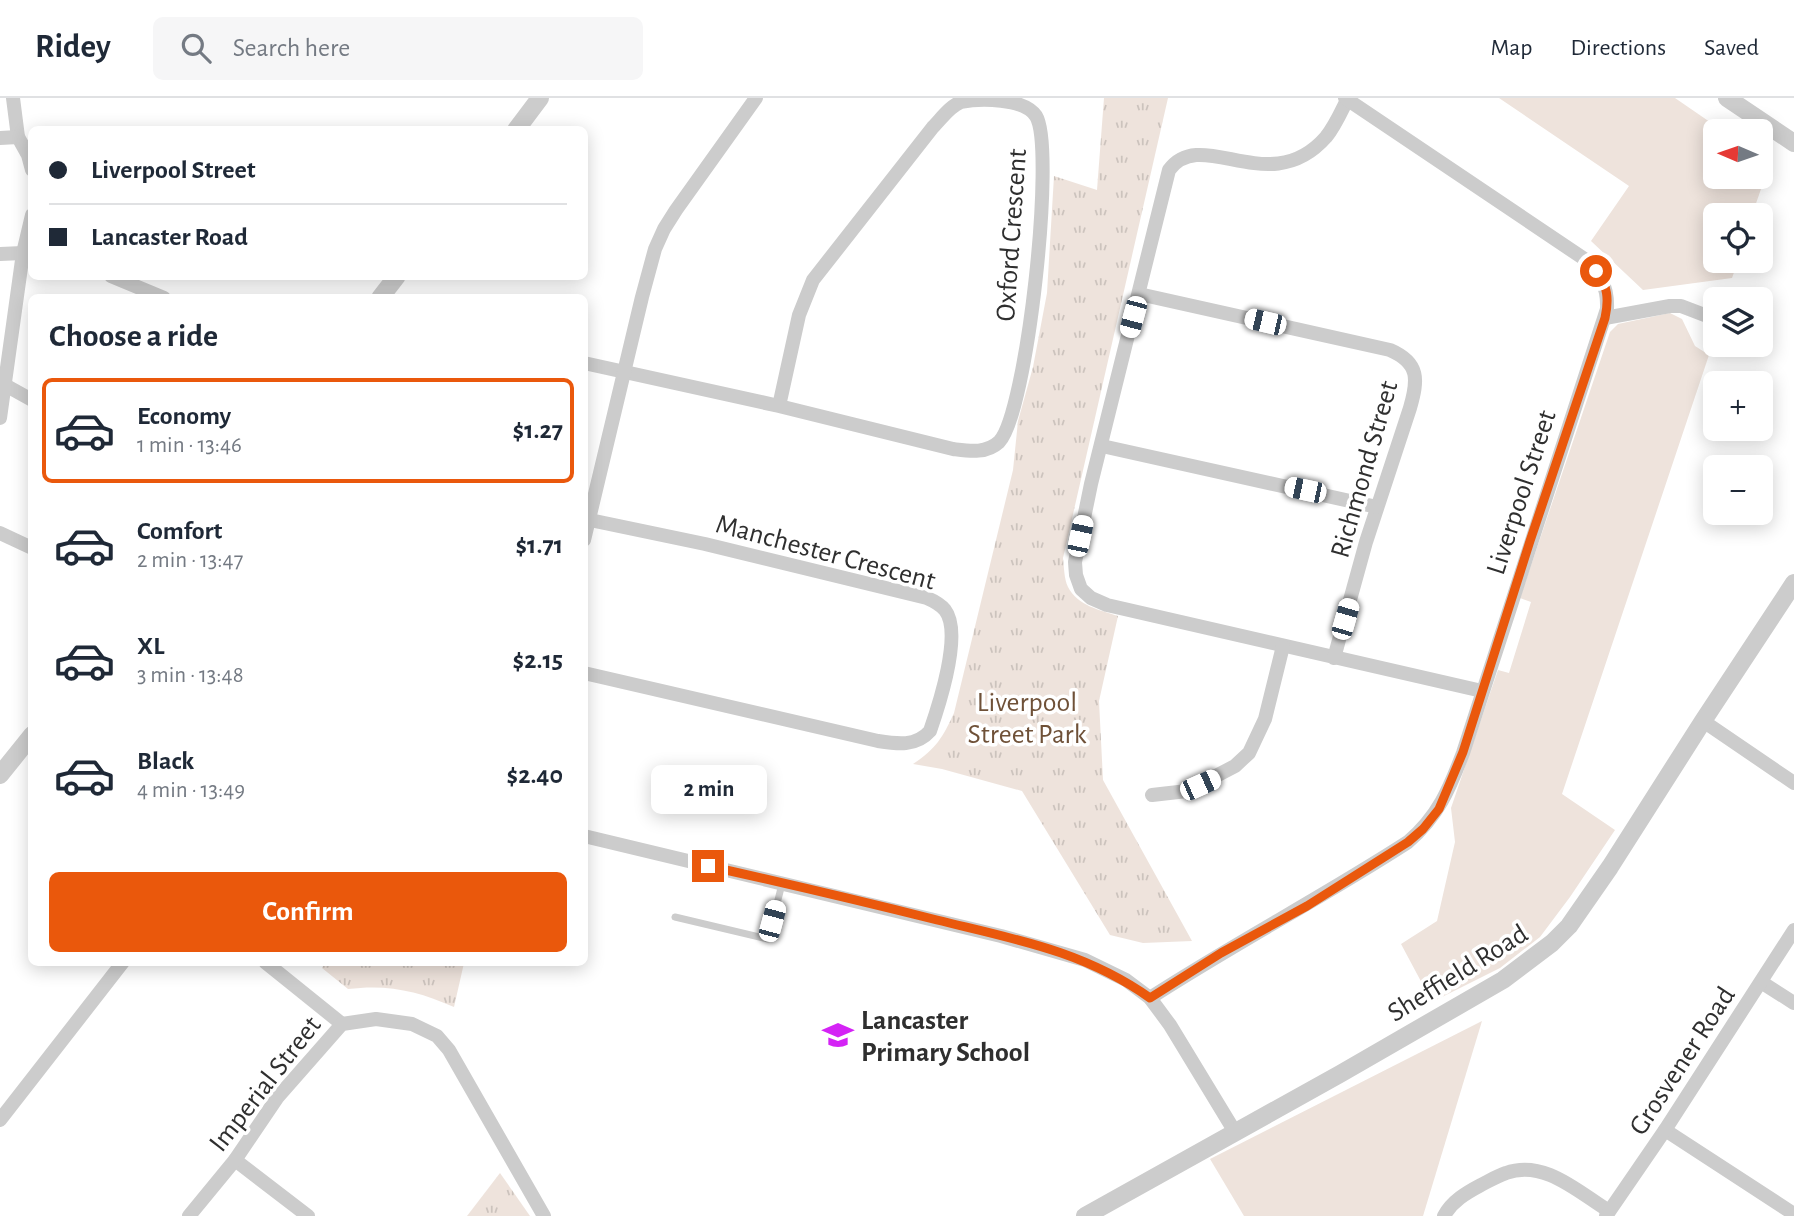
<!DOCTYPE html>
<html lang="en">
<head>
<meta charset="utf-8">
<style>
  :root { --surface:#fff; --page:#f6f6f7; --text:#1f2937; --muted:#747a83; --line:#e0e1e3; --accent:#ea580c }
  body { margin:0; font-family:"Alegreya Sans",sans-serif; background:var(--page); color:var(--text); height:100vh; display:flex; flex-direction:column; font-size:26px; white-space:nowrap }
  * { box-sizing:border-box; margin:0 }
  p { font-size:23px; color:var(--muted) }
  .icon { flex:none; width:38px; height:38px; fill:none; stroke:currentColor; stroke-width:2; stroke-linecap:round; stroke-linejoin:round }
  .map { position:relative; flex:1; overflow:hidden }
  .drawer { position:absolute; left:28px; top:196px; width:560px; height:672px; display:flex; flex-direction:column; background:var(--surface); border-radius:10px; box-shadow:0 4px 18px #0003 }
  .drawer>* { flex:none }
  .guide { position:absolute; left:28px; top:28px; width:560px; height:154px; border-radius:10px; box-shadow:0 4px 18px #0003; display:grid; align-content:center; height:154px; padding:0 21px; background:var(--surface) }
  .needle { width:46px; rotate:272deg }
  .fabs { position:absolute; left:1703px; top:21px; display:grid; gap:14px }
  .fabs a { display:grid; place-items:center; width:70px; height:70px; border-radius:10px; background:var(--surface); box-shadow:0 4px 18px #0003; font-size:35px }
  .end { position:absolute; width:32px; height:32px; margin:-16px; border:9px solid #ea580c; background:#fff; box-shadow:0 0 0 4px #fff }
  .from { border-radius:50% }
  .bubble { position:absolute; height:49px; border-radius:10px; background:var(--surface); box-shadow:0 4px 18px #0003; font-size:23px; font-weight:700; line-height:49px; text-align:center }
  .car { position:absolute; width:21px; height:42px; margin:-21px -10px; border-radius:9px; box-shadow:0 0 5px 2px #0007; background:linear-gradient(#fff 24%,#345 0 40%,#fff 0 76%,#345 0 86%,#fff 0) }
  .guide b { display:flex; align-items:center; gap:24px; height:66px; font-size:26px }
  .guide b+b { border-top:2px solid var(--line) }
  .guide i { width:18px; height:18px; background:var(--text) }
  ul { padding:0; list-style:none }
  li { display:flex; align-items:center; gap:21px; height:105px; margin:0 14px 10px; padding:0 7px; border:4px solid transparent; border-radius:10px }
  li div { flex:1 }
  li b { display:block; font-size:26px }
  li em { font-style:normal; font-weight:700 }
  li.on { border-color:var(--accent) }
  li>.icon { width:63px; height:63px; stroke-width:1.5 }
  h2 { padding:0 21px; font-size:32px; line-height:84px }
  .cta { display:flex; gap:14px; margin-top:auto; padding:14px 21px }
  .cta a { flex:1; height:80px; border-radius:10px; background:var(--accent); color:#fff; font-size:28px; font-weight:700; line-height:80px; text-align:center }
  header { display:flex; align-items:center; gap:42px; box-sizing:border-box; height:98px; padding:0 35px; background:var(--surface); border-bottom:2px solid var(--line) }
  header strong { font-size:33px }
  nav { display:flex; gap:38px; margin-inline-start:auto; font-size:24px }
  .search { width:490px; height:63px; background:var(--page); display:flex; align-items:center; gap:18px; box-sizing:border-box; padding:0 24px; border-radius:10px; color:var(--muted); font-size:26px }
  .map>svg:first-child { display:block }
  .grass { fill:#eee3dc }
  .park { fill:url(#park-tufts) }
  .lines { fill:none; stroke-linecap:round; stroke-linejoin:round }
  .service { stroke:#ccc; stroke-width:7 }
  .minor { stroke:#ccc; stroke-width:14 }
  .tertiary { stroke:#ccc; stroke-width:18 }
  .route { stroke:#ea580c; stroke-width:9 }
  .labels { text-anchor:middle; stroke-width:7; stroke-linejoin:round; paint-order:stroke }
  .street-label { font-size:28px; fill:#2f2f2f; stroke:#fff }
  .park-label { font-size:28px; fill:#6f5138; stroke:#fff }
  .poi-label { font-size:28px; font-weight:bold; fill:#2f2f2f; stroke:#fff; text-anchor:start }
</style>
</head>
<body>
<header>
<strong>Ridey</strong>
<div class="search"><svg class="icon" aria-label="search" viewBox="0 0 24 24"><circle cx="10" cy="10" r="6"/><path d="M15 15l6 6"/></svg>Search here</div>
<nav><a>Map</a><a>Directions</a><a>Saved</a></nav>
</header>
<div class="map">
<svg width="1794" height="1118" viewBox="0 0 1794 1118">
  <defs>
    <pattern id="park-tufts" width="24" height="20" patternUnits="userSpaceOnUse" patternTransform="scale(1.75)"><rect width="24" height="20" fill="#eee3dc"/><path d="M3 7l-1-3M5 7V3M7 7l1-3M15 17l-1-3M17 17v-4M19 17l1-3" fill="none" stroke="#ccc3bd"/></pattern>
  </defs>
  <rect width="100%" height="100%" fill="#fff"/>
  <!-- grass -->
  <g class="grass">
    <path d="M1499 0H1675L1723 33H1715V79H1760L1761 59 1770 65 1752 117H1715V163H1738L1732 180 1643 192 1591 143 1629 88Z"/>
    <path d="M1670 215 1682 221 1695 248 1709 257 1562 696 1615 732 1570 799 1540 839 1500 870 1432 904 1401 846 1437 823 1455 744 1451 710 1498 572 1509 575 1531 504 1520 500 1610 234 1618 226Z"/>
    <path d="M1482 923 1423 1118H1244L1210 1061Z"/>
  </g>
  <!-- park -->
  <g class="park">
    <path d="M1104 0H1168L1063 460C1064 468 1064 481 1068 489 1078 508 1100 512 1118 518L1099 603 1103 682 1192 843 1143 845 1110 837 1022 693 942 671 913 666C936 651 943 639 954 615L1013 372 1018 323 1033 269 1047 195 1054 78 1097 92Z"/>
    <path d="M325 864H464V865L454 909C418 893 388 886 348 891L322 870Z"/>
    <path d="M500 1075 530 1118H467Z"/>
  </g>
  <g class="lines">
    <!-- service -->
    <path class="service" d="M675 819 768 841 782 786"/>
    <!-- minor -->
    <g class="minor">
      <path d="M13 0 18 39 28 57 32 72"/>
      <path d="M1347 2C1341 14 1335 28 1326 39 1270 103 1202 27 1169 72L1091 386 1075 464 1076 477 1081 491 1091 500 1107 507 1482 593"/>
      <path d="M0 40 18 39"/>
      <path d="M0 156 23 155"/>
      <path d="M111 178 164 200"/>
      <path d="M1139 196 1390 252C1420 265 1418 282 1410 310L1366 444 1334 560"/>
      <path d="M1605 220 1670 208H1681L1715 221"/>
      <path d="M584 265 779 308 953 351C969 353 986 356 999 344 1027 316 1056 50 1036 18 1024 0 980 0 961 4 950 8 941 21 933 29L813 182 799 217 779 308"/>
      <path d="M5 287 32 302"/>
      <path d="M0 320 23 155 32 117"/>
      <path d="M1102 348 1377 409"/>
      <path d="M0 435 32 450"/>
      <path d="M584 442 642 199 655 151 664 131 676 112 756 0"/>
      <path d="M584 575 878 643C897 646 916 649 930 633 939 607 963 535 945 512 940 506 934 503 927 500L705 446 590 422"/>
      <path d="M1703 623 1794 685"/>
      <path d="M1152 697 1187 693 1235 668 1249 655 1265 621 1283 548"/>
      <path d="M584 738 1001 838 1085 862 1126 882 1150 900 1170 927 1235 1034"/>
      <path d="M265 864 342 926"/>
      <path d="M1761 884 1794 905"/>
      <path d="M1150 900C1235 845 1323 799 1408 744 1438 718 1449 692 1463 655L1607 211C1608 187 1600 176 1583 160L1345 0"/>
      <path d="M0 1022 123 864"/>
      <path d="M1665 1032 1794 1116"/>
      <path d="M235 1062 308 1118"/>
      <path d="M189 1118 235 1062 277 1000 342 926 376 921 412 926 437 938 449 952 544 1118"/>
      <path d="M1444 1118C1452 1103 1466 1095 1481 1087 1489 1083 1497 1078 1506 1075 1544 1061 1578 1094 1609 1113"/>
      <path d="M1606 1118 1665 1032 1794 832"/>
    </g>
    <!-- tertiary -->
    <g class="tertiary">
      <path d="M1727 0 1794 45"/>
      <path d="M516 32 540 0"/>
      <path d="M380 200 397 178"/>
      <path d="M0 677 32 637"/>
      <path d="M1085 1118 1340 976 1503 882 1552 845 1569 828 1610 769 1703 623 1794 485"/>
    </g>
  </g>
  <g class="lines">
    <!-- route -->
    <path class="route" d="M708 768C784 785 861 803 937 822 1014 841 1084 853 1150 900L1221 855 1307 808 1408 744 1423 731 1439 711 1463 654 1530 443 1605 220C1609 202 1608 187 1596 173"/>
  </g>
  <!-- icons -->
  <defs>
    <g id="school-bare" transform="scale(2.415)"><path d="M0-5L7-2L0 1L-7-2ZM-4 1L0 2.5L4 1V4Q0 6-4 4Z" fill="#d423f5" stroke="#fff" stroke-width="2.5" paint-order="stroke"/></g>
  </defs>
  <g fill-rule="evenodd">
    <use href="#school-bare" x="838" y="937"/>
  </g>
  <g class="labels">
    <!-- street labels -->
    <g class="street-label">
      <text transform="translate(1010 137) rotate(-86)" y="10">Oxford Crescent</text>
      <text transform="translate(1363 371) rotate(-74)" y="10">Richmond Street</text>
      <text transform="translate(1520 394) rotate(-72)" y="10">Liverpool Street</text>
      <text transform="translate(826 453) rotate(15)" y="10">Manchester Crescent</text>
      <text transform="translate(1457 874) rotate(-32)" y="10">Sheffield Road</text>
      <text transform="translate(1681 962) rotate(-57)" y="10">Grosvener Road</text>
      <text transform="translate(264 985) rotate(-52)" y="10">Imperial Street</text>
    </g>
    <!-- park labels -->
    <g class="park-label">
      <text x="1027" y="613">Liverpool<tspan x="1027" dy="32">Street Park</tspan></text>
    </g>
    <!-- poi labels -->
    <g class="poi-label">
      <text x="861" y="931">Lancaster<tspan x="861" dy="32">Primary School</tspan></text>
    </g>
  </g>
</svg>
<div class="fabs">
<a><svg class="needle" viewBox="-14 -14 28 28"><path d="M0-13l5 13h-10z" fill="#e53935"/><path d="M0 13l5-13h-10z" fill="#747a83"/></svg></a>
<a><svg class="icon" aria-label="locate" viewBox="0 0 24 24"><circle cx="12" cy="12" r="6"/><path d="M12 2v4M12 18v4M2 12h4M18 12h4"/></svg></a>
<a><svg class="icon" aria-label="layers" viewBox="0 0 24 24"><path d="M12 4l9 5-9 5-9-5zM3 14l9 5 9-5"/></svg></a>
<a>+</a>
<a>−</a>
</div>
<i class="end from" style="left:1596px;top:173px"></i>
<i class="end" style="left:708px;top:768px"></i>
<div class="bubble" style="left:651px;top:667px;width:116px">2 min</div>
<i class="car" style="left:1133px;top:219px;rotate:195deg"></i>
<i class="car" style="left:1265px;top:224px;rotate:283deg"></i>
<i class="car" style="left:1305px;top:392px;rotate:282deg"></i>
<i class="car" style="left:1080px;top:438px;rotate:12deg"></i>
<i class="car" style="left:1345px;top:521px;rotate:16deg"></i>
<i class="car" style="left:1200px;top:687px;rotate:66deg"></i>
<i class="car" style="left:772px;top:823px;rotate:15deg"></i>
<div class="guide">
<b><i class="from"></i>Liverpool Street</b>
<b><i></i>Lancaster Road</b>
</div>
<section class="drawer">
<h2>Choose a ride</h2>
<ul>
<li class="on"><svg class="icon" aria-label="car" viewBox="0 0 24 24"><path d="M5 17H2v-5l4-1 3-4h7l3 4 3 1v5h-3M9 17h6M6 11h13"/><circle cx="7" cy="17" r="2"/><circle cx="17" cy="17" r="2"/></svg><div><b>Economy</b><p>1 min · 13:46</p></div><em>$1.27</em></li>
<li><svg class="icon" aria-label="car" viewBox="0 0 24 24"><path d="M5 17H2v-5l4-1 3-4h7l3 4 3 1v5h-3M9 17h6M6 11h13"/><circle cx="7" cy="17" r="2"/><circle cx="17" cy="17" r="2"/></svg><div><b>Comfort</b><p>2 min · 13:47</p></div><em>$1.71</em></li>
<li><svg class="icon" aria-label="car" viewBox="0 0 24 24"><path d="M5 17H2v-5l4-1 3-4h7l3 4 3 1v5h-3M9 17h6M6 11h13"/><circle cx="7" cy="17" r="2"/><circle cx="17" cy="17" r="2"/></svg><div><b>XL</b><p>3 min · 13:48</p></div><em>$2.15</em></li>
<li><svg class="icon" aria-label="car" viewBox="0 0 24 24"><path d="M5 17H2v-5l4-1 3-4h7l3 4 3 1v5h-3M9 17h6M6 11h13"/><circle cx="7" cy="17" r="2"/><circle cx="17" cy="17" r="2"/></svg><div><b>Black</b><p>4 min · 13:49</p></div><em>$2.40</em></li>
</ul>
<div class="cta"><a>Confirm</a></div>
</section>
</div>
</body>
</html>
